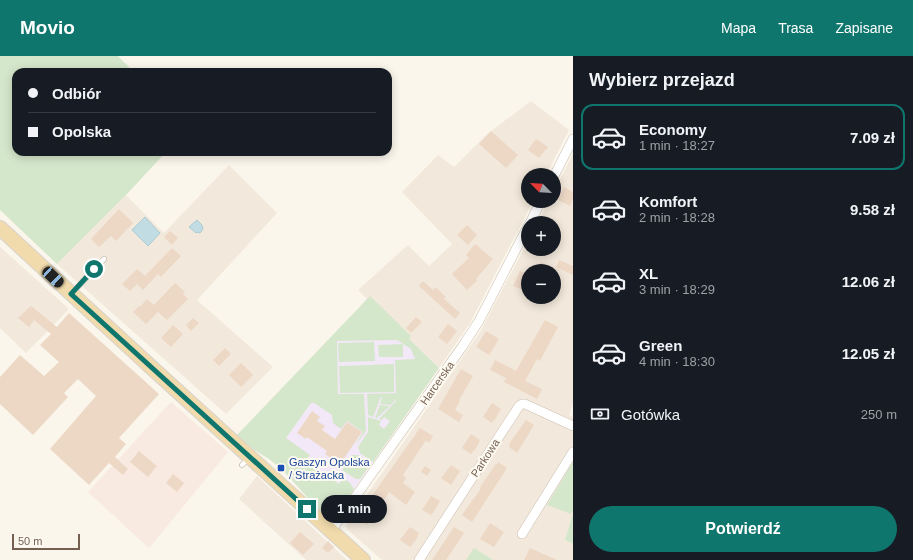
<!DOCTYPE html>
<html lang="pl">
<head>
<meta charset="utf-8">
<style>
  :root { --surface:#171b24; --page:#242831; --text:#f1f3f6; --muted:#9ea1a6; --line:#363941; --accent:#0f766e }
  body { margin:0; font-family:Arial,sans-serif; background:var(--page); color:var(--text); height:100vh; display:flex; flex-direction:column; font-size:15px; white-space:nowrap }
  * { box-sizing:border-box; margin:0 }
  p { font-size:13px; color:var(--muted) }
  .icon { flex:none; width:22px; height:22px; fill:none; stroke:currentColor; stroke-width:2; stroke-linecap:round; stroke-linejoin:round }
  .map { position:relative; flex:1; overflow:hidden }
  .details { display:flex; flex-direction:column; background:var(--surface); width:340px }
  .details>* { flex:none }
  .hud { position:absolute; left:12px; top:12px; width:380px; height:88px; border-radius:12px; box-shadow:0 2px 10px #0003; display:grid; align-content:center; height:88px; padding:0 16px; background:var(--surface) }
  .needle { width:26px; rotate:294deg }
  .fabs { position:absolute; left:521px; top:112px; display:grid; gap:8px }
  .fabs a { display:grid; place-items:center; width:40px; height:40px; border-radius:50%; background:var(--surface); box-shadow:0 2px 10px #0003; font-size:20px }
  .scale { position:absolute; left:12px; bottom:10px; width:68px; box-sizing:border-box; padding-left:4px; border:2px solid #745f51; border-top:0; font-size:11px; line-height:14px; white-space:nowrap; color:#745f51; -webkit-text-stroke:3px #fdfaf2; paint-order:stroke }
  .end { position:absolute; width:18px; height:18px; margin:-9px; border:5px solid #0f766e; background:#fff; box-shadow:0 0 0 2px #fff }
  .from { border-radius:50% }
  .bubble { position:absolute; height:28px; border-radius:14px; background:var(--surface); box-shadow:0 2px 10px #0003; font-size:13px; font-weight:800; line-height:28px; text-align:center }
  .car { position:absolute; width:12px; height:24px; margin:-12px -6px; border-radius:5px; box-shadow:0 0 3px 1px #0007; background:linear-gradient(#222 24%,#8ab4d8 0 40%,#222 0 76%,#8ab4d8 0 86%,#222 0) }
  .hud b { display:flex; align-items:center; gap:14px; height:38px; font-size:15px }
  .hud b+b { border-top:1px solid var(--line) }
  .hud i { width:10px; height:10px; background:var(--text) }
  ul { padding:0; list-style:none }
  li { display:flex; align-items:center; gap:12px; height:66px; margin:0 8px 6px; padding:0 8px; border:2px solid transparent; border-radius:12px }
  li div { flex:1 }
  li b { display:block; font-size:15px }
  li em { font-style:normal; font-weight:800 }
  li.current { border-color:var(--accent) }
  li>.icon { width:36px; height:36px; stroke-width:1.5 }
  h2 { padding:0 16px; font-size:18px; line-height:48px }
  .pay { display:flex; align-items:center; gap:10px; height:44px; padding:0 16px; font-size:15px }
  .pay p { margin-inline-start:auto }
  .cta { display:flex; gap:8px; margin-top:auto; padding:8px 16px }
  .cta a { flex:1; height:46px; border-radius:24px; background:var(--accent); color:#fff; font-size:16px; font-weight:800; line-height:46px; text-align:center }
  header { display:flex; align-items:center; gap:24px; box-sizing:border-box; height:56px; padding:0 20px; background:var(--accent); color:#fff }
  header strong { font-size:19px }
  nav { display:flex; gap:22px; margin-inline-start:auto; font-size:14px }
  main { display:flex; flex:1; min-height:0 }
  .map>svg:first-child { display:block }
  .residential { fill:#f2e8db; fill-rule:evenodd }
  .commercial { fill:#f9eae1 }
  .education { fill:#f3e8f7 }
  .green { fill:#d5e7cb }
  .water { fill:#c2dce3; stroke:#a9cbd3 }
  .building { fill:#edd8c6 }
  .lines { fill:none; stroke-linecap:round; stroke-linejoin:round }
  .lane-casing { stroke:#ccbfb2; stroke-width:6 }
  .street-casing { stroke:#ccbfb2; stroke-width:10 }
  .primary-casing { stroke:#d8d2ce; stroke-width:16 }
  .lane { stroke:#fff; stroke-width:4.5 }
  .street { stroke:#fff; stroke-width:9 }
  .primary { stroke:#f1dbac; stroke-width:14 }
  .route { stroke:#0f766e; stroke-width:5 }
  .transit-dot { fill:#1a4fb4; stroke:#fdfaf2; stroke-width:1.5 }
  .labels { text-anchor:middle; stroke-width:4; stroke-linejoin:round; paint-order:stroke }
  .street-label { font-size:11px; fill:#745f51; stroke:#fdfaf2 }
  .transit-label { font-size:11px; fill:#164399; stroke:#fdfaf2; text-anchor:start }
</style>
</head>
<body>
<header>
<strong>Movio</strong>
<nav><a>Mapa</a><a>Trasa</a><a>Zapisane</a></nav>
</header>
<main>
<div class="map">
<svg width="573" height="504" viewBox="0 0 573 504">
  <rect width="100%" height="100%" fill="#fbf6ec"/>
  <!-- residential -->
  <g class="residential">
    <path d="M531 45 569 74 546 119H528V145H533L470 267 439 312 358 234 408 189 429 210 452 188 402 136 438 99 454 111 486 79Z"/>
    <path d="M573 98V347L569 359 573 361V457L565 484 573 488V504H382L347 473 346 469 480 276 528 185V193H554V167H537L549 145H554V135ZM528 215H554V241H528Z"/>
    <path d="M229 109 277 157 197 244 273 311 226 358 57 208 126 139 164 177Z"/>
    <path d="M0 191 69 253 26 297 0 272Z"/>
    <path d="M257 420 347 504H306L239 443Z"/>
  </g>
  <!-- commercial -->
  <path class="commercial" d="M171 346 228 396 149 492 88 436Z"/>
  <!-- education -->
  <path class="education" d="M367 242 439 312 335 460 265 397 255 390Z"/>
  <!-- green -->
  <g class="green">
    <path d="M0 0H118L134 16H16V96H166L126 139 57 208 0 154Z"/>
    <path d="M370 240 411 280 409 283 439 312 373 406 360 397 358 391 368 376V361L381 365 379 369 384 373 390 365 384 361 382 364 379 363 396 345 395 344 391 349 380 348 382 342 381 341 373 361 368 359 367 338 396 337 395 304 415 303 411 293 397 284 337 285 338 338H364L366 375 355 390 363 376 347 365 341 373 333 367 332 359 314 347H311L286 382 310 399 306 405 339 428 342 424H346L350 427 354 433 335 460 331 462 328 461 315 450 280 411H279L269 403 253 393 237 379Z"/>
    <path d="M374 286 375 305 339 306 338 287Z"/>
    <path d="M403 288V301H379L378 289Z"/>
    <path d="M394 308V336L340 337 339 310Z"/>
    <path d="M380 349 390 350 377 362H375Z"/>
    <path d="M352 399H358L371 408 360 423H356L342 414Z"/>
    <path d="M573 406V454L571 458 547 449Z"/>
    <path d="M573 457V488L565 484Z"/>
    <path d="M474 492 493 504H466Z"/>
  </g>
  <!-- water -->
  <g class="water">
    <path d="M145 161 160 177 148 190 132 174Z"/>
    <path d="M197 164 202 169 203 173 200 177 197 176 196 177 189 171Z"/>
  </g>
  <!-- building -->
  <g class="building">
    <path d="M491 75 518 99 506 112 479 88Z"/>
    <path d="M536 83 548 91 539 102 528 94Z"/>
    <path d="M564 131 573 136V143L570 150 558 144Z"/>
    <path d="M119 153 133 167 116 185 111 180 99 191 91 183Z"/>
    <path d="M467 169 477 179 468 189 457 179Z"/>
    <path d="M170 175 178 182 172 189 164 181Z"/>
    <path d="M475 188 493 203 476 223 477 225 467 234 452 218 469 202 466 199Z"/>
    <path d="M172 192 181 200 161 221 158 218 143 234 137 228 130 235 122 228 137 213 145 220Z"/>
    <path d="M559 204 573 210V219L556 211Z"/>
    <path d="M541 206 560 215H537Z"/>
    <path d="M520 215 528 218V236L513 230Z"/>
    <path d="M423 225 433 234 435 231 446 241 444 243 460 257 455 263 419 230Z"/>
    <path d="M175 227 185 236 183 238 188 243 167 264 158 256 146 268 133 256 139 250 140 251 147 243 154 249Z"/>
    <path d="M31 250 57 271 69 257 159 338 119 382 126 388 115 401 128 413 123 419 109 407 89 429 50 393 96 340 78 323 64 337 68 341 33 379 0 348V321L20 299 44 320 59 306 40 289 51 278 34 264 29 271 18 262Z"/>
    <path d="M416 261 422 266 411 277 406 272Z"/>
    <path d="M193 262 199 267 191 275 186 269Z"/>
    <path d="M545 264 558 271 540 305 537 303 525 325 542 333 537 343 504 326 506 322 490 314 495 304 516 315Z"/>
    <path d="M448 268 457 275 447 288 438 281Z"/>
    <path d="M173 269 183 278 171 291 161 282Z"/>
    <path d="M486 275 499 283 489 299 476 291Z"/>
    <path d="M225 292 231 298 219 310 213 304Z"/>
    <path d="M241 307 253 319 241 331 229 319Z"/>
    <path d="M461 313 473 320 459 344 460 345 455 354 463 359 459 366 438 353Z"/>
    <path d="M492 347 501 353 494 365 493 364 492 367 483 361Z"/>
    <path d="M312 355 320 361 317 365 325 370 322 374 335 383 347 366 362 376 340 408 325 398 327 395 307 381 306 383 297 377Z"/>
    <path d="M526 364 534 369 517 397 509 391 510 389 509 388Z"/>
    <path d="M420 372 433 380 429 387 426 384 403 419 406 422 403 427 415 436 406 449 389 436 367 469 357 462 363 453 367 456 376 443 372 440Z"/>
    <path d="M471 378 480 384 476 392 471 398 462 392Z"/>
    <path d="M139 395 157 410 148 421 130 406Z"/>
    <path d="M498 406 507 412 472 466 462 459 464 456 480 434 481 431H480L496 408H497Z"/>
    <path d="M451 409 460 415 451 429 441 422Z"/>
    <path d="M425 410 431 414 427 420 421 416Z"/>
    <path d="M173 418 184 427 177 436 166 427Z"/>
    <path d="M431 440 440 445 433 457H432L431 459 422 454Z"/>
    <path d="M490 467 504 476 494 491 480 483Z"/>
    <path d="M410 471 419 477 417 481H418L410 491 400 484Z"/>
    <path d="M454 471 464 477 446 504H432Z"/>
    <path d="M300 476 314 488 303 499 290 487Z"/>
    <path d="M328 485 334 491 328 497 322 492Z"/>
    <path d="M530 492 557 504H524Z"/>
  </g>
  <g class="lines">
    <!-- lane casing -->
    <g class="lane-casing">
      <g id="lane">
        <path d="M72 237 104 203"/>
        <path d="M242 409 249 402"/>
      </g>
    </g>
    <!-- street casing -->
    <g class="street-casing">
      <g id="street">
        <path d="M554 120 573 83"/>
        <path d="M530 167 541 145"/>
        <path d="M331 475 462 291 479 265 528 170"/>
        <path d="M522 478 573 396"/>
        <path d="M419 504 519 350 522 348H525L573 370"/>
      </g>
    </g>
    <!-- primary casing -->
    <g class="primary-casing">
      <path id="primary" d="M0 172 151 311 363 504"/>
    </g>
    <!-- lane -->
    <use href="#lane" class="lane"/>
    <!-- street -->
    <use href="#street" class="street"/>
    <!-- primary -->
    <use href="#primary" class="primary"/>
  </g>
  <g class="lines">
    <!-- route -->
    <path class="route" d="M94 213 71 238 307 453"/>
  </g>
  <!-- markers -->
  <rect class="transit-dot" x="277" y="408" width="8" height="8" rx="2"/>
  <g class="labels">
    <!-- street labels -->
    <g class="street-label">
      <text transform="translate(437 327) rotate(-55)" y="4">Harcerska</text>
      <text transform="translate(485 402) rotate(-57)" y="4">Parkowa</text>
    </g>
    <!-- transit labels -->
    <g class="transit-label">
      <text x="289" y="410">Gaszyn Opolska<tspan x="289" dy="13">/ Strażacka</tspan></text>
    </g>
  </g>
</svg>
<div class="fabs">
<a><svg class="needle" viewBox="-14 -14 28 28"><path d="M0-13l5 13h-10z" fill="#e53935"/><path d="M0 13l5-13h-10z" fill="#9ea1a6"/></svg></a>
<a>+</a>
<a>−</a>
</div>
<div class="scale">50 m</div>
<i class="end from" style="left:94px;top:213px"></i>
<i class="end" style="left:307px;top:453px"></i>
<div class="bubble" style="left:321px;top:439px;width:66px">1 min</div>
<i class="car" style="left:53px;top:221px;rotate:133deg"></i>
<div class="hud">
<b><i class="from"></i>Odbiór</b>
<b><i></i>Opolska</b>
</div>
</div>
<section class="details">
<h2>Wybierz przejazd</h2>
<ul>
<li class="current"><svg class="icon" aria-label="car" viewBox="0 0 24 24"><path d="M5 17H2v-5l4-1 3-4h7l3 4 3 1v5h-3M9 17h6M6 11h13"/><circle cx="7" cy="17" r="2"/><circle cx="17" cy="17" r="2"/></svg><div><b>Economy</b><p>1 min · 18:27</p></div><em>7.09 zł</em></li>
<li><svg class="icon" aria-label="car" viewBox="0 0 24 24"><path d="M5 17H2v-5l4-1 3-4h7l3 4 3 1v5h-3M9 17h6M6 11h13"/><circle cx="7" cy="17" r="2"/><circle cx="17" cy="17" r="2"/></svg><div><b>Komfort</b><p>2 min · 18:28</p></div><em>9.58 zł</em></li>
<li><svg class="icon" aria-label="car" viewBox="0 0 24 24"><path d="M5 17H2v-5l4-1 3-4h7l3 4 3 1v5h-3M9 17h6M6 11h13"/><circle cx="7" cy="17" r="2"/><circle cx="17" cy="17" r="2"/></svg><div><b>XL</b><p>3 min · 18:29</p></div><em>12.06 zł</em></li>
<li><svg class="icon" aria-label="car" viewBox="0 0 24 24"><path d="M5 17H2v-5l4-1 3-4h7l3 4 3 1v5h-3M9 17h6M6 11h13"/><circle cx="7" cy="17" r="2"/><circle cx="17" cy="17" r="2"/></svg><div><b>Green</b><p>4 min · 18:30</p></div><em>12.05 zł</em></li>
</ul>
<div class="pay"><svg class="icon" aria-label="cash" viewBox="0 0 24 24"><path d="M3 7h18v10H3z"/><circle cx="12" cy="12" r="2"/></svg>Gotówka<p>250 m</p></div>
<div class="cta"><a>Potwierdź</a></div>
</section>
</main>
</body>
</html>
